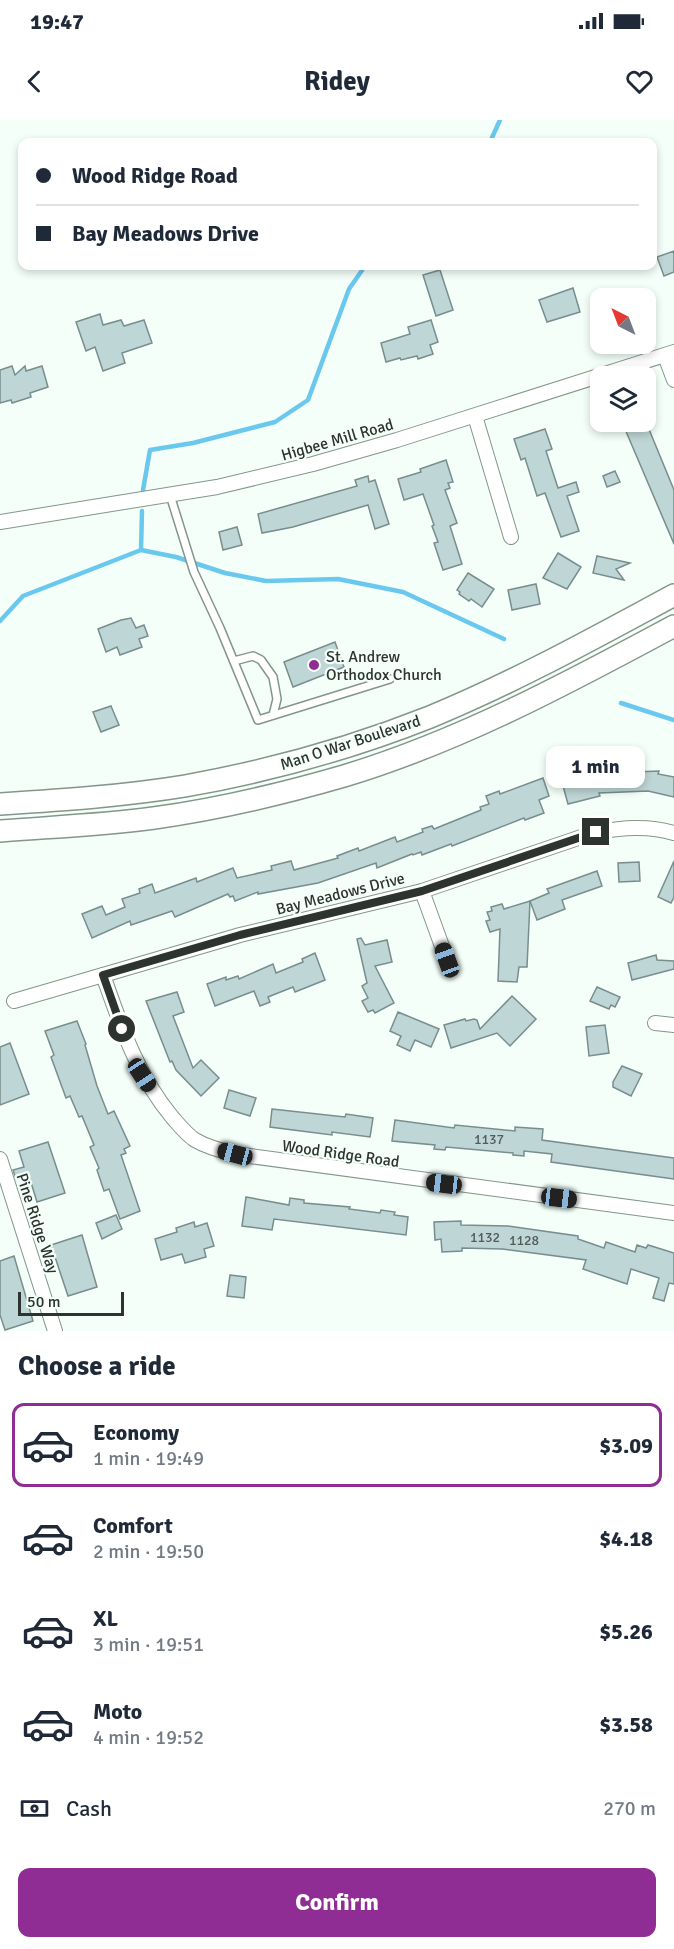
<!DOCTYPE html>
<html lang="en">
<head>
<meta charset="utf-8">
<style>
  :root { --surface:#fff; --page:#f6f6f7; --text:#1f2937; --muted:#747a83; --line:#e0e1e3; --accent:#902d94 }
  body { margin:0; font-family:Signika,sans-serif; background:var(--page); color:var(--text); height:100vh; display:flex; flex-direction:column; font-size:22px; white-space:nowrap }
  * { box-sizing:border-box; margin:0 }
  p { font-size:20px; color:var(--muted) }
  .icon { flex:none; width:33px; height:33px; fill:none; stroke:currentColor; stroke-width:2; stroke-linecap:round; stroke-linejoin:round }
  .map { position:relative; height:1211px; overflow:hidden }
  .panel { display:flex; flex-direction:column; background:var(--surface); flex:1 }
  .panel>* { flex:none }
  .guide { position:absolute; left:18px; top:18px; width:639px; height:132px; border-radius:12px; box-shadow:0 3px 9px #0003; display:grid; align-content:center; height:132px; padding:0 18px; background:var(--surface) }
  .needle { width:39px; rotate:318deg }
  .controls { position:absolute; left:590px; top:168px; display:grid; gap:12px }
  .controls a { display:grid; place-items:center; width:66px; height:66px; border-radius:12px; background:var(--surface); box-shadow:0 3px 9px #0003; font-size:30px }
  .scale { position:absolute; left:18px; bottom:15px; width:106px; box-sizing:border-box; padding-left:6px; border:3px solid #2d3430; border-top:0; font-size:16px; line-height:21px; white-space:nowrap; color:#2d3430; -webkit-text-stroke:4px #f3fff8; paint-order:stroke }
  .end { position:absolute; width:27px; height:27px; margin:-14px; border:8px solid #2d3430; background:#fff; box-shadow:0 0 0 3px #fff }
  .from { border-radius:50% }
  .bubble { position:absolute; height:42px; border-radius:12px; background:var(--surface); box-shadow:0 3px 9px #0003; font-size:20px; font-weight:800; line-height:42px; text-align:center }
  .car { position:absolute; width:18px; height:36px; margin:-18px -9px; border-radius:8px; box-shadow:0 0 4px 2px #0007; background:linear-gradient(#222 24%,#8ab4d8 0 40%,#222 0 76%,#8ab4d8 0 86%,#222 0) }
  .guide b { display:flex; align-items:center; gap:21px; height:57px; font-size:22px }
  .guide b+b { border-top:2px solid var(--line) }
  .guide i { width:15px; height:15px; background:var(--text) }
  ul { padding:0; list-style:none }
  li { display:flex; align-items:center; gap:18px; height:84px; margin:0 12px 9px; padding:0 6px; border:3px solid transparent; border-radius:12px }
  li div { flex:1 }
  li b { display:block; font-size:22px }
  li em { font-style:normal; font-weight:800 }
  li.current { border-color:var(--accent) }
  li>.icon { width:54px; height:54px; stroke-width:1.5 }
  h2 { padding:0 18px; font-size:27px; line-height:72px }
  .pay { display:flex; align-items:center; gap:15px; height:66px; padding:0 18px; font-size:22px }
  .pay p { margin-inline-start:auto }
  .primary-button { display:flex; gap:12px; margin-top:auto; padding:12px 18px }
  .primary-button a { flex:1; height:69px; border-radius:12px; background:var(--accent); color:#fff; font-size:24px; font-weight:800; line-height:69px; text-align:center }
  .status { display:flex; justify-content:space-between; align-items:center; height:42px; padding:0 30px; background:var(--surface); direction:ltr }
  .status svg { height:16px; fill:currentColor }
  header { display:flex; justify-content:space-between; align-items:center; height:78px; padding:0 18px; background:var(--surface); font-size:27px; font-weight:800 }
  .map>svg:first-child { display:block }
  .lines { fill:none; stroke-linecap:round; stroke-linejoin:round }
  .stream { stroke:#6ac8ef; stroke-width:4.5 }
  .building { fill:#bed6d5; stroke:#788e8d; stroke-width:1.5 }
  .lane-casing { stroke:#84968c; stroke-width:10 }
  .street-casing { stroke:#84968c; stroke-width:16 }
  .primary-casing { stroke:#84968c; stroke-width:24 }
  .lane { stroke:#fff; stroke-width:7 }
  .street { stroke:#fff; stroke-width:14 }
  .primary { stroke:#fff; stroke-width:21 }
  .route { stroke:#2d3430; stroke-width:8 }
  .poi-dot { fill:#902d94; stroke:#f3fff8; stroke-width:2 }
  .labels { text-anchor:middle; stroke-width:4.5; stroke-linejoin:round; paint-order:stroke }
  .number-label { font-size:14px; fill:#515c59 }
  .street-label { font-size:16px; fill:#2d3430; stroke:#f3fff8 }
  .poi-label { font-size:16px; fill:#2d3430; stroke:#f3fff8; text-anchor:start }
</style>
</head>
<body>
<div class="status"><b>19:47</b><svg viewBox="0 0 49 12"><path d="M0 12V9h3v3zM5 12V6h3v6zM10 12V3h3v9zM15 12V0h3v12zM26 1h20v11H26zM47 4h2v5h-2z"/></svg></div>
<header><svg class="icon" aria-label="back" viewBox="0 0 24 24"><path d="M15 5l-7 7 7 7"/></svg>Ridey<svg class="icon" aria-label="heart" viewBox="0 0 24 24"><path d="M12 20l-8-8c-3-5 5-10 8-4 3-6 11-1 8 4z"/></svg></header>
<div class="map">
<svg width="674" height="1211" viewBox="0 0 674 1211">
  <rect width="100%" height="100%" fill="#f3fff8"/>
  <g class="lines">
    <!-- stream -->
    <g class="stream">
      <path d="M490 22 500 0"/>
      <path d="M143 370 150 330 193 323 275 302 308 280 349 169 365 146"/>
      <path d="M141 430 176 437 225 453 266 461 338 459 403 472 504 519"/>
      <path d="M0 501 23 476 141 430 142 391"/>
      <path d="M621 583 674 600"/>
    </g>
  </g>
  <!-- building -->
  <g class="building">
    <path d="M674 131V152L664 156 657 137Z"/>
    <path d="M440 150 453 190 436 196 423 155Z"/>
    <path d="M573 168 580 192 547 202 539 180Z"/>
    <path d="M100 194 103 205 121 200 124 206 144 200 152 223 122 233 125 243 103 251 95 227 86 231 76 202Z"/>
    <path d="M431 200 438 222 430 225 433 234 418 239 417 236 401 240 400 238 386 242 381 223 410 214 408 207Z"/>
    <path d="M12 246 15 255 25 246 26 251 42 246 48 267 30 273 31 277 12 283 11 280 0 283V250Z"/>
    <path d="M622 302H646L674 370V424Z"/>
    <path d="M545 309 552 329 546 331 558 368 576 362 579 372 567 376 579 411 561 417 545 373 537 376 525 338 521 340 514 319Z"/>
    <path d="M446 340 453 362 448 363 450 368 445 370 457 403 450 406 462 444 443 450 434 423 438 422 432 406 434 405 423 374 404 380 398 359 421 352 420 349Z"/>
    <path d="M615 351 620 362 607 367 603 356Z"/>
    <path d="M368 356 369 362 375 360 389 404 375 409 368 385 293 407 262 413 258 394 357 366 355 360Z"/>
    <path d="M237 407 242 425 223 430 219 412Z"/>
    <path d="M558 433 581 447 567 469 543 458Z"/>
    <path d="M597 436 630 443 616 449 624 460 593 453Z"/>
    <path d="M468 453 494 469 482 487 471 479 469 481 459 474 460 472 457 470Z"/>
    <path d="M536 464 540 484 512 490 508 470Z"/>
    <path d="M131 498 136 508 144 505 148 516 139 519 142 527 120 535 117 527 106 532 98 509 121 500Z"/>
    <path d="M335 522 344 547 293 567 284 542Z"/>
    <path d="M111 586 119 605 101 612 93 592Z"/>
    <path d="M659 651 658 654 674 657V677L648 671 599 673 600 676 568 684 563 666 609 654 608 653Z"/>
    <path d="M543 658 549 676 539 680 544 693 525 700 524 698 452 726 451 724 422 735 421 732 413 735 412 734 377 748 376 743 318 763 258 774V772L235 781 233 776 230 777 228 774 175 797 172 791 131 805 130 801 92 818 82 794 102 786 106 795 125 787 122 779 140 773 139 769 152 764 155 773 196 758 197 762 233 748 237 758 272 750 271 746 291 741 294 750 338 738 337 736 358 728 359 731 395 717 397 722 423 712 422 709 432 706 434 709 481 690 480 687 489 684 486 676 499 671 500 674Z"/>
    <path d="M674 741V777L671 783 658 777Z"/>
    <path d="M639 742 640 761 619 762 618 743Z"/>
    <path d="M597 751 602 766 562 780 565 789 537 800 530 781 549 773 547 769Z"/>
    <path d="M530 781 527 847H519L517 862 498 861 500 809 490 812 486 801 490 800 487 792 492 791 491 787 502 784 504 789Z"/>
    <path d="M361 818 365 825 387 820 392 842 375 846 394 883 375 893 373 890 368 892 362 881 368 878 362 866 367 863 357 819Z"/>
    <path d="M315 833 325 860 295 872 293 867 268 877 270 882 260 886 254 871 215 886 207 864 226 857V860L238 856 239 859 273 844 276 853 303 842 302 839Z"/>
    <path d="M656 835 657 840 674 841V849L632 860 628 843Z"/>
    <path d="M597 867 620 877 615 887 611 885 609 889 590 881Z"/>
    <path d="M177 872 184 892 173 896 193 948 201 940 219 958 201 976 176 950 172 941 170 942 146 881Z"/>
    <path d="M512 876 536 899 510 926 497 913 451 928 444 905 465 899 466 901 474 899 477 900 480 909Z"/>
    <path d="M398 892 439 909 431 927 415 920 410 931 397 925 401 916 390 911Z"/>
    <path d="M77 901 86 924 85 925 97 966 108 994 114 991 130 1026 124 1029 126 1033 121 1035 140 1091 120 1099 109 1069 104 1071 97 1050 99 1048 90 1027 94 1025 82 996 79 997 70 976 66 978 51 937 54 935 45 911Z"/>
    <path d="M605 905 609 933 589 936 586 907Z"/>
    <path d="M10 923 29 974 0 985V927Z"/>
    <path d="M622 946 642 954 631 976 613 967V962Z"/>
    <path d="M229 970 256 978 250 996 224 988Z"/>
    <path d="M272 989 345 997 346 994 373 998 370 1017 332 1012V1015L270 1007Z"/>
    <path d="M395 1000 454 1008 455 1005 515 1011V1007L543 1009 542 1020 674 1038V1059L551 1042 552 1034 524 1031V1036L513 1035V1033L446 1027 445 1030 434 1029 435 1025 392 1021Z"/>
    <path d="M48 1022 65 1073 37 1082 29 1056 16 1059 13 1050 24 1047 19 1031Z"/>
    <path d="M246 1077 289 1085 290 1078 304 1080V1083L350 1087 349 1089 380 1093 381 1090 395 1092 394 1095 408 1097 406 1115 274 1099 272 1110 242 1106Z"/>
    <path d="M116 1095 122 1109 102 1119 96 1103Z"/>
    <path d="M461 1101V1105L508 1106 578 1116V1119L604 1128 606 1122 635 1132 637 1125 646 1128 648 1125 674 1133V1164L669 1163 664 1181 653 1178 659 1158 631 1149 627 1164 583 1149 586 1140 502 1129 462 1128V1131L442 1132 441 1119 435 1120 434 1102Z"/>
    <path d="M194 1102 195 1107 207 1103 214 1126 204 1129 206 1137 185 1143 182 1134 161 1140 155 1119 177 1112 176 1108Z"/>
    <path d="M82 1115 97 1167 68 1176 51 1125Z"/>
    <path d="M14 1136 33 1201 5 1210 0 1195V1141Z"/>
    <path d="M230 1155 246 1157 244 1178 227 1176Z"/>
  </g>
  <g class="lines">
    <!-- lane casing -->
    <g class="lane-casing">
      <g id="lane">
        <path d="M170 375 194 452 220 508 258 600 390 559"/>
        <path d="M234 541 253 536 261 540 273 557 277 579 273 595"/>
      </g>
    </g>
    <!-- street casing -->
    <g class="street-casing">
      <g id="street">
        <path d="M665 236 674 260"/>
        <path d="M475 296 511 417"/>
        <path d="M0 402 217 367 313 344 397 320 674 232"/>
        <path d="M422 771 447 840"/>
        <path d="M103 855C121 906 137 955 172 997 179 1005 186 1014 195 1020 207 1027 222 1031 235 1034L674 1093"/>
        <path d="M14 881 240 815 422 771 596 712C622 708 648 705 674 713"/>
        <path d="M655 903 674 905"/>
        <path d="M0 1039 55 1211"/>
      </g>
    </g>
    <!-- primary casing -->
    <g class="primary-casing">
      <g id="primary">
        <path d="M0 684C62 680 124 676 185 666 269 651 352 628 430 597 515 562 594 518 674 475"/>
        <path d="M0 711C51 707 103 705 154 698 218 689 282 674 344 656 460 621 568 563 674 506"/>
      </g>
    </g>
    <!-- lane -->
    <use href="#lane" class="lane"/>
    <!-- street -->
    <use href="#street" class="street"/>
    <!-- primary -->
    <use href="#primary" class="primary"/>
  </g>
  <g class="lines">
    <!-- route -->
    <path class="route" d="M122 909 103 855 240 815 422 771 596 712"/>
  </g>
  <!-- markers -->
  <circle class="poi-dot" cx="314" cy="545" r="6"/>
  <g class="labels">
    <!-- number labels -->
    <g class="number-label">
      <text x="489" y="1024">1137</text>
      <text x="485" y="1122">1132</text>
      <text x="524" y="1125">1128</text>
    </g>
    <!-- street labels -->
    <g class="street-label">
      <text transform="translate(337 319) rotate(-16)" y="6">Higbee Mill Road</text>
      <text transform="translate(350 622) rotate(-18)" y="6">Man O War Boulevard</text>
      <text transform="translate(340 773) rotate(-14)" y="6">Bay Meadows Drive</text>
      <text transform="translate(341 1033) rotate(8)" y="6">Wood Ridge Road</text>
      <text transform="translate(38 1103) rotate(72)" y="6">Pine Ridge Way</text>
    </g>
    <!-- poi labels -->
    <g class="poi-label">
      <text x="326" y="542">St. Andrew<tspan x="326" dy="18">Orthodox Church</tspan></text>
    </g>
  </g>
</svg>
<div class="controls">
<a><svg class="needle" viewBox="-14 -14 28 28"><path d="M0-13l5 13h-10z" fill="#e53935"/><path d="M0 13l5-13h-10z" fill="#747a83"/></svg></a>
<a><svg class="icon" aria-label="layers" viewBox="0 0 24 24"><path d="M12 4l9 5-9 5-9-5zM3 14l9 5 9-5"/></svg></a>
</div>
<div class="scale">50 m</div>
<i class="end from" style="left:122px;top:909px"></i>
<i class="end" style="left:596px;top:712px"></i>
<div class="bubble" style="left:546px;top:626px;width:99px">1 min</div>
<i class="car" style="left:447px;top:840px;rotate:340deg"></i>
<i class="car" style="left:142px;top:955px;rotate:147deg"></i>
<i class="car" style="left:235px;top:1034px;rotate:285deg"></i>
<i class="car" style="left:444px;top:1064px;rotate:277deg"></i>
<i class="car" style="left:559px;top:1078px;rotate:97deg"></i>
<div class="guide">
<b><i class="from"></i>Wood Ridge Road</b>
<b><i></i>Bay Meadows Drive</b>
</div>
</div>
<section class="panel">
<h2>Choose a ride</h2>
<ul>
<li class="current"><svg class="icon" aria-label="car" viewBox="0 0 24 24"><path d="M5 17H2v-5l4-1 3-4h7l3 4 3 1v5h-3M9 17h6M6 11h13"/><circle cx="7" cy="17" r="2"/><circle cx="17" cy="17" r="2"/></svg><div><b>Economy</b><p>1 min · 19:49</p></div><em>$3.09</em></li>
<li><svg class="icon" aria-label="car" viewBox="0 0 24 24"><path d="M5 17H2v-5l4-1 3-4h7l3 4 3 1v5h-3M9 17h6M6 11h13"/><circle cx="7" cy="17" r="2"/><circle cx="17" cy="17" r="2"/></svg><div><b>Comfort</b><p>2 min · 19:50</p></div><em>$4.18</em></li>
<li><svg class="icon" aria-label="car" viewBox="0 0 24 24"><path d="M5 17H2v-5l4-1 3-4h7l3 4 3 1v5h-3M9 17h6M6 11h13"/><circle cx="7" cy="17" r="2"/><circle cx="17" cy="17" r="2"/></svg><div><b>XL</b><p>3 min · 19:51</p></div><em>$5.26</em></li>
<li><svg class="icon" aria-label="car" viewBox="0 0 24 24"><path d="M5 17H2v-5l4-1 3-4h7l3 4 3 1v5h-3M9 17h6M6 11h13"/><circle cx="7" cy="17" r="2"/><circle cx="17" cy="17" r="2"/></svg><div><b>Moto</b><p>4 min · 19:52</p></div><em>$3.58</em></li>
</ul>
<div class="pay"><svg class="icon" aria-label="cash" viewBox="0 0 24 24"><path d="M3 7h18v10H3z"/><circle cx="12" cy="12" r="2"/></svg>Cash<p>270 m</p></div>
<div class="primary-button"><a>Confirm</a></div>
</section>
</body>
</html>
